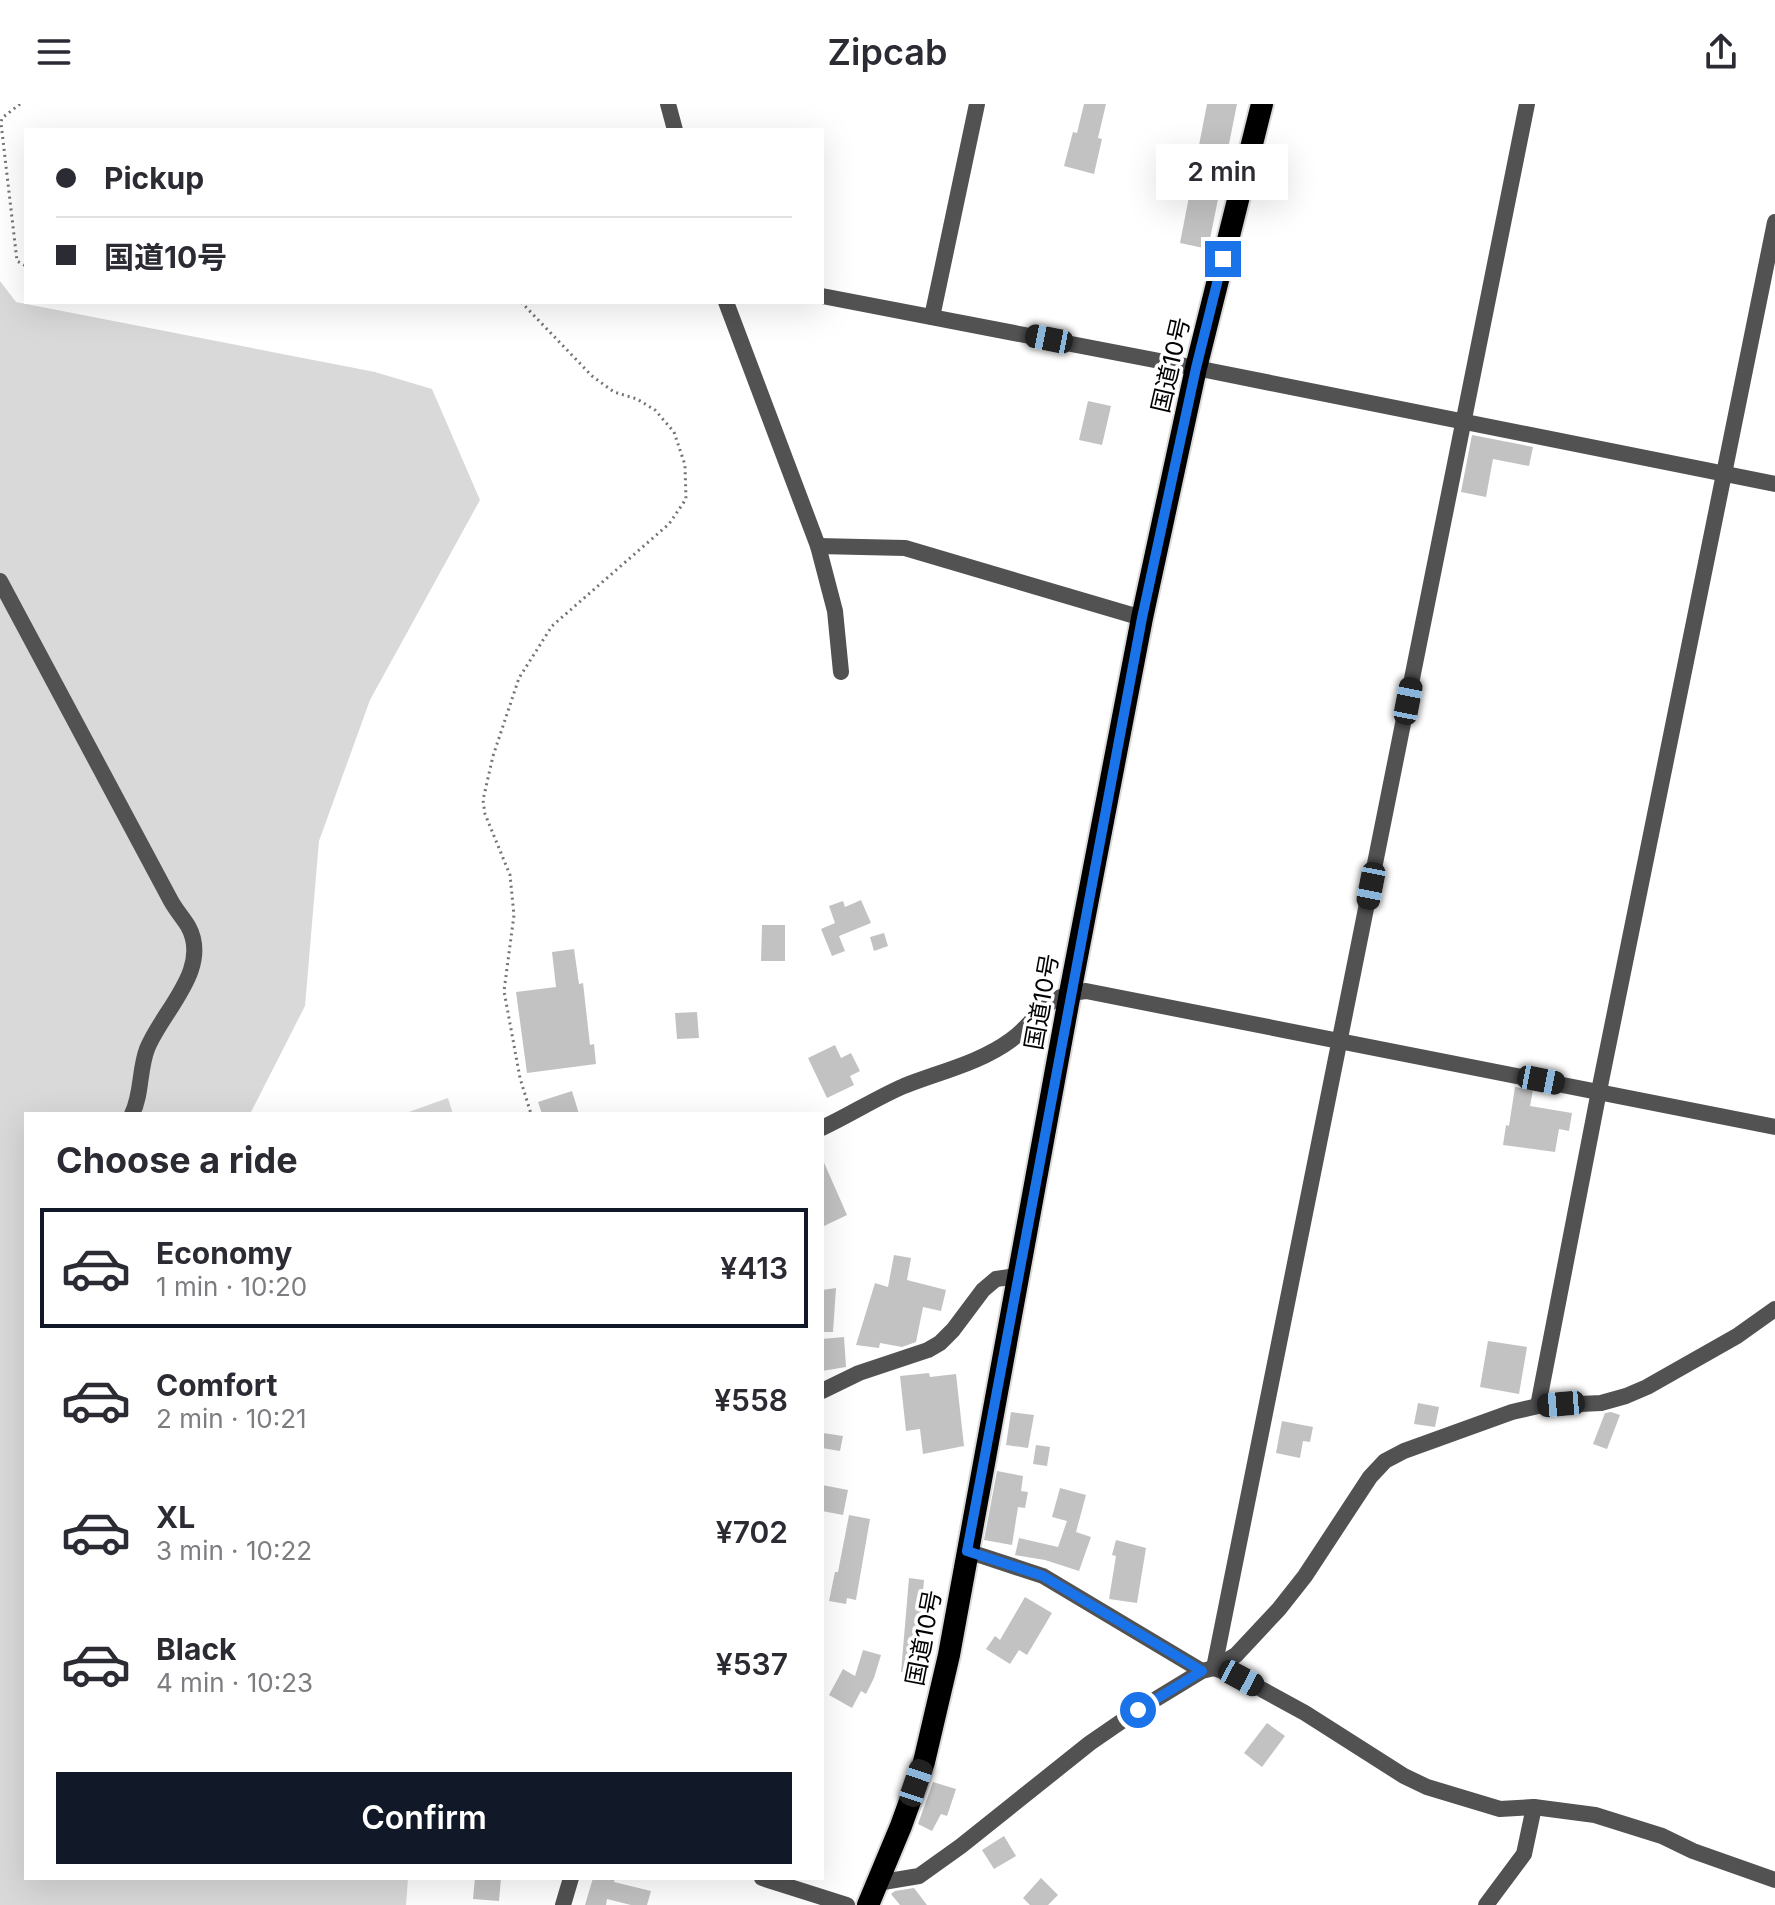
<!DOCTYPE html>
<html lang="en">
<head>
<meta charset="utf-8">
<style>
  :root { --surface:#fff; --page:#f2f2f3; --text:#2b2b33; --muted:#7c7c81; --line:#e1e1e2; --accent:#111827 }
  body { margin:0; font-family:Inter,"Noto Sans JP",sans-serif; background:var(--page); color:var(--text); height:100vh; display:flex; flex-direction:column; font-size:30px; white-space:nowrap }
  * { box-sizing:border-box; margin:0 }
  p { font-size:26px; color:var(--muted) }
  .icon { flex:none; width:44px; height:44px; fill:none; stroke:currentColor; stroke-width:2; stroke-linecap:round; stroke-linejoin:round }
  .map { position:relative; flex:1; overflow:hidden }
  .details { position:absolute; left:24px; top:1008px; width:800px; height:768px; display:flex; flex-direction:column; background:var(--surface); border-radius:0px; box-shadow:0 8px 32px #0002 }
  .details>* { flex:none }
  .banner { position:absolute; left:24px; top:24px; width:800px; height:176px; border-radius:0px; box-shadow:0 8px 32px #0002; display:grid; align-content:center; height:176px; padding:0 32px; background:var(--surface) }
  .end { position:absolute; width:36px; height:36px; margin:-18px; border:10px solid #1a73e8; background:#fff; box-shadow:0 0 0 4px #fff }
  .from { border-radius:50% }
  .bubble { position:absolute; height:56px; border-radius:0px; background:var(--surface); box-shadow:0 8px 32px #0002; font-size:26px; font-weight:600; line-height:56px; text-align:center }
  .car { position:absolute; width:24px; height:48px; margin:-24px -12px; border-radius:10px; box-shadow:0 0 6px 2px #0007; background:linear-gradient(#222 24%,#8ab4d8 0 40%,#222 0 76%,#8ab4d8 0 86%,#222 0) }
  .banner b { display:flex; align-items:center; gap:28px; height:76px; font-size:30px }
  .banner b+b { border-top:2px solid var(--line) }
  .banner i { width:20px; height:20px; background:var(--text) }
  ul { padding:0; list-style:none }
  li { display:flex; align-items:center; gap:24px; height:120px; margin:0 16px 12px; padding:0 16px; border:4px solid transparent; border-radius:0px }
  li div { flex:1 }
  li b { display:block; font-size:30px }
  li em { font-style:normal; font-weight:600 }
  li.current { border-color:var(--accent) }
  li>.icon { width:72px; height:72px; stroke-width:1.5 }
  h2 { padding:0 32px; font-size:36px; line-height:96px }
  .action { display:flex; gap:16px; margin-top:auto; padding:16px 32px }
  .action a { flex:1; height:92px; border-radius:0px; background:var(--accent); color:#fff; font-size:32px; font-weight:600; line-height:92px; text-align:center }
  header { display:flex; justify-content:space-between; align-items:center; height:104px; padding:0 32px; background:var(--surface); font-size:36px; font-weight:600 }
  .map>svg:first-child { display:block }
  .green { fill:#d9d9d9 }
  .building { fill:#c2c2c2 }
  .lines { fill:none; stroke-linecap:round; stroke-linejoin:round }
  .trunk-casing { stroke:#dbdbdb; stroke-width:26 }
  .path { stroke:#747474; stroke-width:3; stroke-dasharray:2 4; stroke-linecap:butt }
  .minor { stroke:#525252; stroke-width:16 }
  .trunk { stroke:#000; stroke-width:22 }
  .route { stroke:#1a73e8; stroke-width:10 }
  .labels { text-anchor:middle; stroke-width:7; stroke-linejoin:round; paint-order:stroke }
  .street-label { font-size:24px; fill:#000; stroke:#fff }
</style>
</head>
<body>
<header><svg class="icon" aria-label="menu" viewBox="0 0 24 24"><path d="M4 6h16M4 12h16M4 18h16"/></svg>Zipcab<svg class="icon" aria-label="share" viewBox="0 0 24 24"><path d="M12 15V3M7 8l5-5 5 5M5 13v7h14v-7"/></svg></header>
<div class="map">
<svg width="1775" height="1801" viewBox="0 0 1775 1801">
  <rect width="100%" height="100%" fill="#fff"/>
  <!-- green -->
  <g class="green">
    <path d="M0 177 16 198 375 268 432 285 480 396 370 596 319 737 305 902 250 1010H26V1774H408L406 1801H0Z"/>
    <path d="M448 994 453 1010H403Z"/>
  </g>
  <!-- building -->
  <g class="building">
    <path d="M1084 0H1106L1098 34 1102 35 1094 70 1064 62 1073 28 1077 29Z"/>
    <path d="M1207 0H1237L1208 145 1180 139Z"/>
    <path d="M1088 297 1111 302 1102 341 1079 336Z"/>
    <path d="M1472 331 1533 343 1529 362 1493 355 1486 393 1461 388Z"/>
    <path d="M861 796 871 819 839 832 845 847 832 852 821 825 835 819 829 802 843 797 845 803Z"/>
    <path d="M762 821H785V857H761Z"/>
    <path d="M884 829 888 842 874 847 870 833Z"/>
    <path d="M574 845 579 880 583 879 590 941 594 940 596 960 527 969 516 888 556 883 552 848Z"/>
    <path d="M697 908 699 934 677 935 675 909Z"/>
    <path d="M835 941 841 954 851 949 860 967 850 972 854 981 827 994 808 954Z"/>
    <path d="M1515 983 1533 986 1530 1002 1572 1009 1569 1027 1559 1025 1555 1048 1503 1041 1506 1021 1509 1022Z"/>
    <path d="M572 987 579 1010H542L538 998Z"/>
    <path d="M822 1054 847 1111 822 1123Z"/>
    <path d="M894 1151 911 1154 907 1176 946 1186 941 1207 923 1203 916 1238 902 1243 880 1239 879 1244 856 1241 875 1179 888 1183Z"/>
    <path d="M836 1184 833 1228H822V1186Z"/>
    <path d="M844 1233 846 1263 822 1267V1235Z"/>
    <path d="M1488 1237 1527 1243 1519 1290 1480 1283Z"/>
    <path d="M929 1269 930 1273 956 1270 964 1342 923 1350 920 1325 906 1327 900 1272Z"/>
    <path d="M1418 1299 1439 1303 1435 1323 1414 1320Z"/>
    <path d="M1011 1308 1034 1311 1028 1344 1006 1341Z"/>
    <path d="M1611 1308 1620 1311 1607 1345 1593 1340 1605 1309Z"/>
    <path d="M1282 1317 1313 1323 1310 1338 1303 1337 1300 1354 1276 1349Z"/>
    <path d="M823 1329 843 1332 840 1347 822 1344Z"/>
    <path d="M1036 1341 1050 1343 1047 1362 1033 1360Z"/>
    <path d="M997 1367 1023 1372 1021 1387 1028 1388 1025 1404 1018 1403 1012 1441 984 1436Z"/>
    <path d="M822 1381 848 1386 843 1411 822 1407Z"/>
    <path d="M1060 1384 1086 1391 1076 1428 1091 1433 1079 1467 1045 1456 1015 1451 1019 1434 1058 1443 1067 1417 1052 1413Z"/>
    <path d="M849 1411 870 1415 856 1496 847 1494 846 1500 829 1497 835 1468H838Z"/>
    <path d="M1116 1436 1146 1444 1137 1499 1109 1495 1116 1452 1112 1451Z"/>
    <path d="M909 1474 924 1476 916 1569 901 1568Z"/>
    <path d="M1025 1493 1052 1509 1027 1551 1019 1546 1010 1560 986 1545 995 1532 1000 1536Z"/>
    <path d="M863 1546 881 1551 874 1574 866 1590 861 1587 852 1604 829 1591 843 1565 855 1572Z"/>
    <path d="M1267 1619 1285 1632 1262 1663 1244 1649Z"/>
    <path d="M933 1678 956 1685 947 1712 941 1710 932 1727 918 1720Z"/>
    <path d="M1004 1732 1016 1752 994 1765 982 1746Z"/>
    <path d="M475 1774H501L499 1797 473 1795Z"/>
    <path d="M593 1774H615L614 1778 651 1787 647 1801H631L607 1795 606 1801H585Z"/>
    <path d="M1041 1774 1058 1791 1048 1801H1030L1023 1794Z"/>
    <path d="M914 1784 927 1801H900L891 1790 895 1787Z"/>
  </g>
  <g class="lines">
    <!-- trunk casing -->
    <g class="trunk-casing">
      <path id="trunk" d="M868 1801 901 1722 924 1658 949 1551 1070 889 1142 514 1196 264 1262 0"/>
    </g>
    <!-- path -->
    <g class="path">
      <path d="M20 0 2 14 1 19 17 157 26 162"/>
      <path d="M521 198 592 272 614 288 637 295 655 306 674 328 685 361 686 395 669 420 552 522 519 574 493 652 483 696 485 710 510 771 514 811 504 887 520 974 531 1010"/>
    </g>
    <!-- minor -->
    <g class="minor">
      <path d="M668 0 675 26"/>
      <path d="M822 192 1196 264 1775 380"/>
      <path d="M726 198 818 442 835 507 841 568"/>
      <path d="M932 213 977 0"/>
      <path d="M818 442 905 444 1142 514"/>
      <path d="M0 477 171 797C176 806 183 814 188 822 212 865 162 907 147 945 139 966 142 990 132 1010"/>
      <path d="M822 1024C850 1011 876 994 904 982 939 968 980 959 1011 936 1041 914 1040 892 1086 887L1775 1023"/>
      <path d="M822 1287 859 1269 928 1246 940 1239 953 1226 983 1186 996 1175 1017 1172"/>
      <path d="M1538 1302 1599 987 1775 118"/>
      <path d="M967 1447 1043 1472 1202 1567"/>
      <path d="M1214 1564 1527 0"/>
      <path d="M1214 1564 1241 1574 1305 1609 1404 1672 1427 1683 1500 1705 1534 1703 1595 1711 1662 1732 1693 1747 1775 1776"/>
      <path d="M762 1774 847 1801"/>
      <path d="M877 1779 919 1772 961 1742 1090 1639 1138 1606 1202 1567 1214 1564 1236 1551 1279 1505 1305 1472 1370 1373 1385 1357 1404 1347 1512 1308 1538 1302 1601 1299 1626 1292 1647 1283 1737 1232 1775 1205"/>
      <path d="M563 1801 571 1774"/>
      <path d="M1486 1801 1524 1750 1534 1703"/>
    </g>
    <!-- trunk -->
    <use href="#trunk" class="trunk"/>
  </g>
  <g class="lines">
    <!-- route -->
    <path class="route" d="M1138 1606 1202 1567 1043 1472 967 1447 1142 514 1196 264 1223 155"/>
  </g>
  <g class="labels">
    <!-- street labels -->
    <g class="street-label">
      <text transform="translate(1171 261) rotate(-77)" y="8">国道10号</text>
      <text transform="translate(1042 898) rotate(-80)" y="8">国道10号</text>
      <text transform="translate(924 1534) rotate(-79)" y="8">国道10号</text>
    </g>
  </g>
</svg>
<i class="end from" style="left:1138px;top:1606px"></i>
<i class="end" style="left:1223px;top:155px"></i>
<div class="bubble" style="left:1156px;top:40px;width:132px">2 min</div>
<i class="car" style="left:1049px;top:235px;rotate:281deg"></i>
<i class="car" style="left:1408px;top:597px;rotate:11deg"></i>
<i class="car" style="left:1371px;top:782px;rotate:191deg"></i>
<i class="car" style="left:1541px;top:976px;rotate:101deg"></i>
<i class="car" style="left:1561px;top:1300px;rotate:265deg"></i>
<i class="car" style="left:1241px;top:1574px;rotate:118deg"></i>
<i class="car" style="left:916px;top:1679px;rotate:19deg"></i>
<div class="banner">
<b><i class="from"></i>Pickup</b>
<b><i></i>国道10号</b>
</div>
<section class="details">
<h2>Choose a ride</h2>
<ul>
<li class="current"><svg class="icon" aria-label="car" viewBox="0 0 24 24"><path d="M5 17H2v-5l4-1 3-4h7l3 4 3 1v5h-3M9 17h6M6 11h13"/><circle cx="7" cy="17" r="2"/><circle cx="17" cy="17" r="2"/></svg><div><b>Economy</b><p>1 min · 10:20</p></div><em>¥413</em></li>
<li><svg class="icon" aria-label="car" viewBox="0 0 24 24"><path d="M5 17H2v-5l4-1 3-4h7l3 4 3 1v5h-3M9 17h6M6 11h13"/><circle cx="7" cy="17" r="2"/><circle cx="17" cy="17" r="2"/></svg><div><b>Comfort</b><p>2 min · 10:21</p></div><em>¥558</em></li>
<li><svg class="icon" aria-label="car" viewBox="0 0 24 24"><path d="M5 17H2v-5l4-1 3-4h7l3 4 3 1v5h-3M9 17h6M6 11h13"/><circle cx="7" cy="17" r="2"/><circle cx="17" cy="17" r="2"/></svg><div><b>XL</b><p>3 min · 10:22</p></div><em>¥702</em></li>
<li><svg class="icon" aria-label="car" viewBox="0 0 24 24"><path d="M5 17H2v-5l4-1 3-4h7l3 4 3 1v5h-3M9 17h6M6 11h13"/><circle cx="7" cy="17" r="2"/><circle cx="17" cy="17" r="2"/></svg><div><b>Black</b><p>4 min · 10:23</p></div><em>¥537</em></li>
</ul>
<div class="action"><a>Confirm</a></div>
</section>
</div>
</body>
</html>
